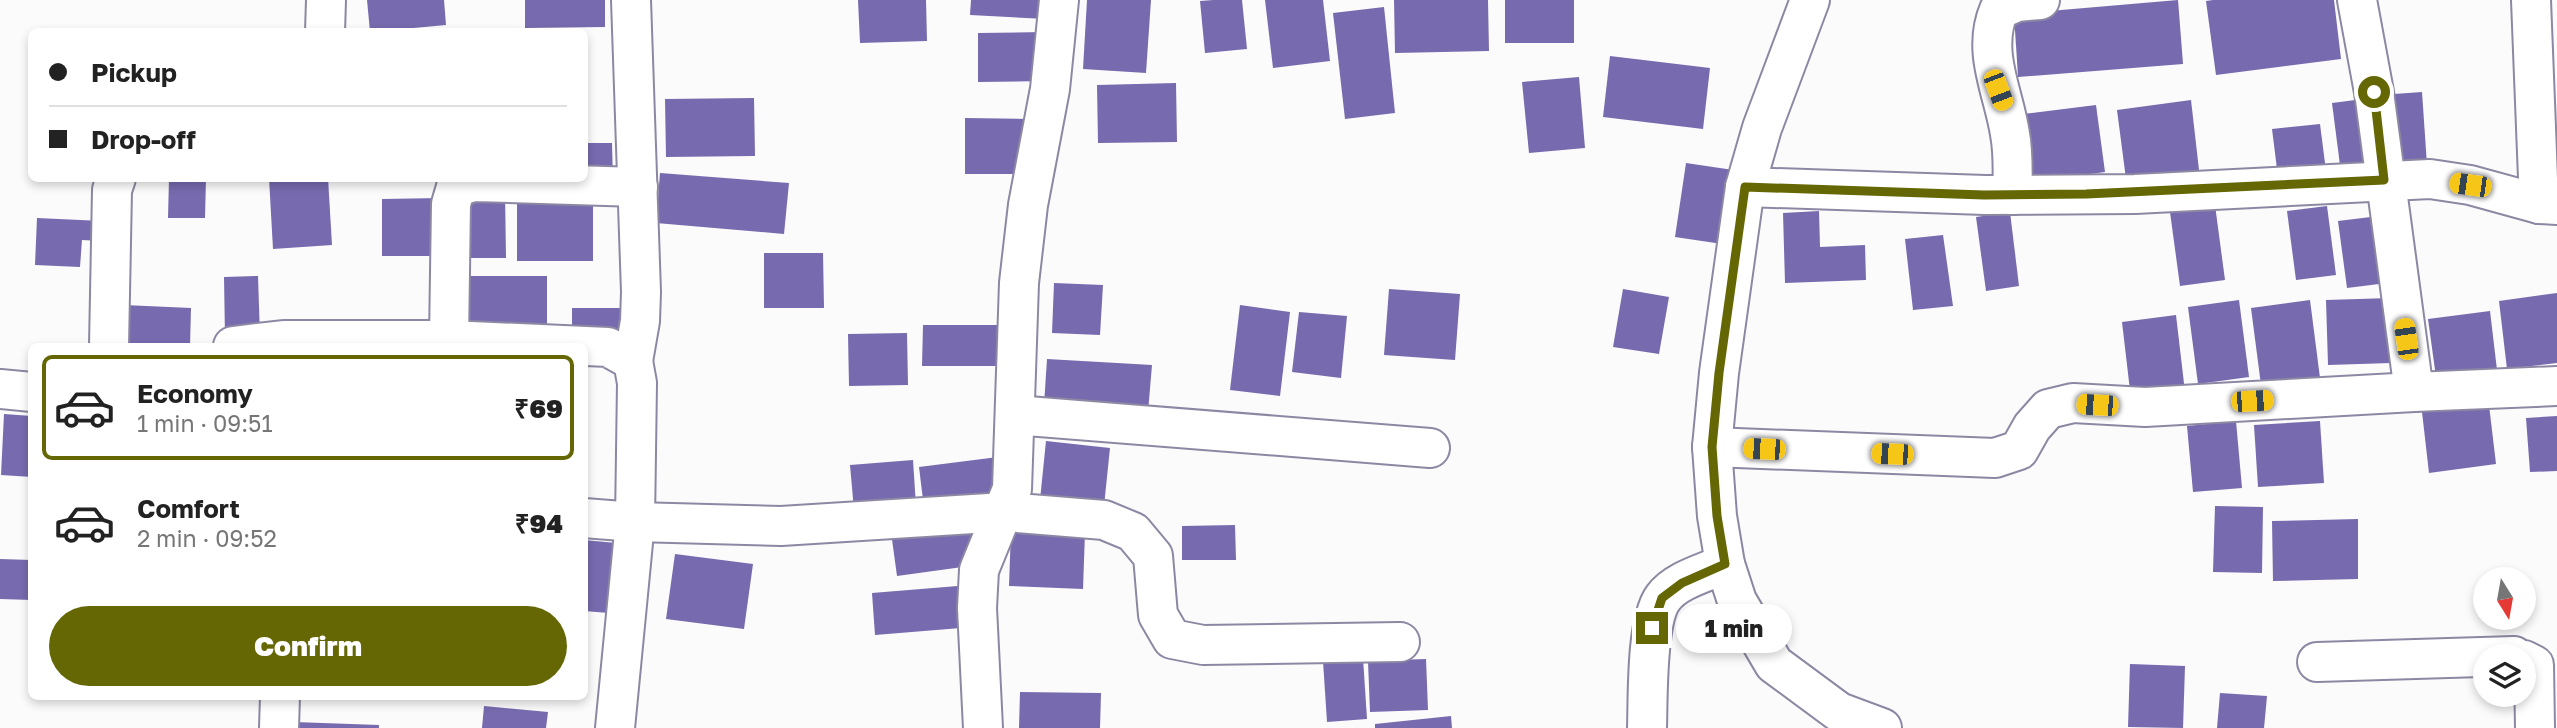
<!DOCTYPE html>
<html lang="en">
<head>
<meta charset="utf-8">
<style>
  :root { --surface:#fff; --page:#f2f2f2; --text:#222; --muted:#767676; --line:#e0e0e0; --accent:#646703 }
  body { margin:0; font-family:"Golos Text",sans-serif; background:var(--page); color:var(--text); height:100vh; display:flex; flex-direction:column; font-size:26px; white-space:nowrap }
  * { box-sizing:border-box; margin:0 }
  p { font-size:23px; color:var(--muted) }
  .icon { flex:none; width:38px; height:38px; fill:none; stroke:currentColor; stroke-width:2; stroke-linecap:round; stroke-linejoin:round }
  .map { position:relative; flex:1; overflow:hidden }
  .drawer { position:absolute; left:28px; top:343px; width:560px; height:357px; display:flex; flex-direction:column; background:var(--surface); border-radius:10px; box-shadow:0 4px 10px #0003 }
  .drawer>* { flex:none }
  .guide { position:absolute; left:28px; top:28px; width:560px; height:154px; border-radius:10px; box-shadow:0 4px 10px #0003; display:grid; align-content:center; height:154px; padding:0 21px; background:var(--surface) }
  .needle { width:46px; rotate:169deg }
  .controls { position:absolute; left:2473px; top:567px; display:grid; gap:14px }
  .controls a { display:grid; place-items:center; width:63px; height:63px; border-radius:50%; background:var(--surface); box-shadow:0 4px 10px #0003; font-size:35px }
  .end { position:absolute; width:32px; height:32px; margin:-16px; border:9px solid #646703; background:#fff; box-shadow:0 0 0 4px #fff }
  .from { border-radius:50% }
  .bubble { position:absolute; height:49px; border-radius:24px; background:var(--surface); box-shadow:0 4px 10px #0003; font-size:23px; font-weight:800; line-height:49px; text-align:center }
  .car { position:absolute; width:21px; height:42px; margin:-21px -10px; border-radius:9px; box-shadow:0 0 5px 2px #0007; background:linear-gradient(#f5c518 24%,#345 0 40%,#f5c518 0 76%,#345 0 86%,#f5c518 0) }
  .guide b { display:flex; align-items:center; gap:24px; height:66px; font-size:26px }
  .guide b+b { border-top:2px solid var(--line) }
  .guide i { width:18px; height:18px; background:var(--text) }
  ul { padding:12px 0 0; list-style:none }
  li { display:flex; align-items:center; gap:21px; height:105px; margin:0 14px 10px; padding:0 7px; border:4px solid transparent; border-radius:10px }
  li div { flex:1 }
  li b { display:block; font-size:26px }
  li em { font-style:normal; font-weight:800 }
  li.on { border-color:var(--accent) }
  li>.icon { width:63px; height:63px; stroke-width:1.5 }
  .cta { display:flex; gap:14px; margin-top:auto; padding:14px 21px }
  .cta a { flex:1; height:80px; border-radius:42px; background:var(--accent); color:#fff; font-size:28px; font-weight:800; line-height:80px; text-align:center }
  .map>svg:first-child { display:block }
  .building { fill:#776aae }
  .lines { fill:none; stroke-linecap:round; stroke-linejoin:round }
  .minor-casing { stroke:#8c88a3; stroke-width:42 }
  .minor { stroke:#fff; stroke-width:38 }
  .route { stroke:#646703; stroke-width:9 }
</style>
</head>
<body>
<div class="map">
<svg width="2557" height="728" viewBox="0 0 2557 728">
  <rect width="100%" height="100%" fill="#fbfbfb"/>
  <!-- building -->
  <g class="building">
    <path d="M367 0H444L446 25 370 32Z"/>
    <path d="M525 0H605V27L525 28Z"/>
    <path d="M858 0H926L927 41 860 43Z"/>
    <path d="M971 0H1047L1046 19 970 15Z"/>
    <path d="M1087 0H1151L1146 73 1083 69Z"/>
    <path d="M1213 0H1242L1247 49 1205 53 1200 1Z"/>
    <path d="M1265 0H1323L1330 61 1273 68Z"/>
    <path d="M1394 0H1488L1489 51 1395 53Z"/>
    <rect x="1505" y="0" width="69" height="43"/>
    <path d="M2178 0 2183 64 2018 77 2014 14Z"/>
    <path d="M2213 0H2334L2341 59 2216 75 2206 1Z"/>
    <path d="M1384 7 1395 113 1345 119 1333 13Z"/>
    <path d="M1044 32V81L978 82V33Z"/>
    <path d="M1610 56 1710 68 1703 129 1603 117Z"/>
    <path d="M1579 77 1585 148 1529 153 1522 82Z"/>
    <path d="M1176 83 1177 142 1098 143 1097 85Z"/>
    <path d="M2422 92 2427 165 2385 168 2380 95Z"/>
    <path d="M754 98 755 156 666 157 665 99Z"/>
    <path d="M2371 98 2380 169 2341 173 2332 103Z"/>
    <path d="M2191 100 2199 170 2126 179 2117 110Z"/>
    <path d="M2096 105 2105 172 2031 182 2023 114Z"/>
    <path d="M965 118 1028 119V174H965Z"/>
    <path d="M2320 124 2326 171 2278 177 2272 129Z"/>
    <path d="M584 143H612L613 182 584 178Z"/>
    <path d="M1686 163 1740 171 1729 245 1675 237Z"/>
    <path d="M660 173 789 183 784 234 656 223Z"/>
    <path d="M169 178H206L205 218H168Z"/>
    <path d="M269 178H328L332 245 273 249Z"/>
    <path d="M505 192 506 258H460V193Z"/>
    <path d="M441 198V256H382V199Z"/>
    <rect x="517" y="201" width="76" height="60"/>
    <path d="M2215 205 2225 280 2180 286 2170 212Z"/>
    <path d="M2327 206 2336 275 2296 280 2287 211Z"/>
    <path d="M1819 211 1820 247 1865 245 1866 280 1785 283 1783 213Z"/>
    <path d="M2010 212 2019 286 1986 291 1976 217Z"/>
    <path d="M2379 216 2387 283 2347 288 2338 221Z"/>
    <path d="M37 218 102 221 101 241 82 240 80 267 35 265Z"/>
    <path d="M1943 235 1953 306 1913 310 1905 239Z"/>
    <path d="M764 253H823L824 308H764Z"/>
    <path d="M258 276 260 336 225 337 224 277Z"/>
    <path d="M469 276H547V326L469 327Z"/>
    <path d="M1054 283 1103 285 1100 335 1052 333Z"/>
    <path d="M1389 289 1460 294 1455 360 1384 355Z"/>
    <path d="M1623 289 1669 297 1659 354 1613 347Z"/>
    <path d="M2557 293V363L2507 369 2499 301Z"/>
    <path d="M2390 298 2391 363 2328 365 2326 300Z"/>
    <path d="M2239 300 2249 377 2198 384 2188 307Z"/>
    <path d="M2310 300 2320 378 2261 385 2251 308Z"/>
    <path d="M124 305 191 308 190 346 123 344Z"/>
    <path d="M1240 305 1290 312 1280 396 1230 390Z"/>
    <path d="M572 308H634V333L572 334Z"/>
    <path d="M2490 311 2497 370 2436 377 2428 319Z"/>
    <path d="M1299 312 1347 316 1341 378 1292 372Z"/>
    <path d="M2176 315 2185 392 2131 399 2122 322Z"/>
    <path d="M923 325H1010V366H922Z"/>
    <path d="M907 333 908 385 849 386 848 334Z"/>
    <path d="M1047 359 1152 365 1148 412 1044 405Z"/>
    <path d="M2489 405 2496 464 2429 473 2422 412Z"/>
    <path d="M4 414 32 416V477L1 475Z"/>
    <path d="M2557 416V471L2530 472 2526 418Z"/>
    <path d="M2236 421 2242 488 2193 492 2187 426Z"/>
    <path d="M2320 421 2324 483 2258 487 2254 425Z"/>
    <path d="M1046 441 1110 448 1104 506 1040 500Z"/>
    <path d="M998 457 1004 498 924 508 919 467Z"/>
    <path d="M913 460 916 506 854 510 850 465Z"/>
    <path d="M2215 506 2263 507 2262 573 2213 572Z"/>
    <path d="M2358 519V579L2273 581 2272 521Z"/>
    <path d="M971 521 977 565 897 576 891 532Z"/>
    <path d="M1235 525 1236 560H1182V526Z"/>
    <path d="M1011 530 1085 532 1083 589 1009 586Z"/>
    <path d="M584 540 627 544 621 614 584 611Z"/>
    <path d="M675 554 753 564 744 629 666 619Z"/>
    <path d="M0 559 32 560V600L0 599Z"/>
    <path d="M970 585 973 627 875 635 872 593Z"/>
    <path d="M1363 658 1367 719 1327 722 1323 661Z"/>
    <path d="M1426 659 1428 710 1370 712 1368 661Z"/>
    <path d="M2130 664 2185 666 2183 728 2128 727Z"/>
    <path d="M1020 692 1101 693 1100 728H1019Z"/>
    <path d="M2220 693 2267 696 2264 728H2217Z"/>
    <path d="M484 706 548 712 546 728H482Z"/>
    <path d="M1451 716 1452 728H1375V724Z"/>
    <path d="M294 722 379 725V728H294Z"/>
  </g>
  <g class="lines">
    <!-- minor casing -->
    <g class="minor-casing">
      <g id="minor">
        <path d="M631 0 641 292 640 321 633 361"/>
        <path d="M1810 0 1762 128 1745 187 1719 373 1712 447 1717 516 1725 564 1737 601 1774 664 1839 712 1882 728"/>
        <path d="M2357 0 2374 92 2414 392 2557 386"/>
        <path d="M2531 0 2539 204"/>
        <path d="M325 32 326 0"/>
        <path d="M1745 187 1985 195 2135 194 2430 179 2470 185 2539 204 2557 205"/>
        <path d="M2013 195C2012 175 2014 154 2010 134 2004 93 1981 52 1999 10L2017 2 2040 0"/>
        <path d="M449 340 451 204 456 187 474 182 638 187"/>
        <path d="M109 346 112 190 116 178"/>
        <path d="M233 346 283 340H449L608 347 633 361 637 383 635 522 615 728"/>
        <path d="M0 389 32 392"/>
        <path d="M1015 415 1430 448"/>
        <path d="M1712 447 1995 458 2019 450 2032 427 2048 409 2073 403 2145 407 2414 392"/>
        <path d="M584 518 635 522 781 526 1005 512 1104 520 1133 532 1153 556 1158 615 1172 639 1203 645 1400 642"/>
        <path d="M2524 660 2534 665 2535 728"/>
        <path d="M2317 662 2514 656"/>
        <path d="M279 728 280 696"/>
        <path d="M983 728 977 608 979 570 1012 489 1019 283 1028 205 1050 89 1059 0"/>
        <path d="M1647 728C1648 698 1646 621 1663 598 1676 580 1705 573 1725 564"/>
      </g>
    </g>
    <!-- minor -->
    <use href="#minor" class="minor"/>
  </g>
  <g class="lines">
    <!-- route -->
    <path class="route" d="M1652 628 1662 598 1682 583 1725 564 1717 516 1712 447 1719 373 1745 187 1984 195 2086 194 2384 180 2374 92"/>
  </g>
</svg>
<div class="controls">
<a><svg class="needle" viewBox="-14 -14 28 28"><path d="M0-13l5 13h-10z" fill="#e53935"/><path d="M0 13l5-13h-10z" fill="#767676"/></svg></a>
<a><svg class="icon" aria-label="layers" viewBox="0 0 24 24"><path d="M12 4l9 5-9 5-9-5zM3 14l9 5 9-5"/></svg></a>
</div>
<i class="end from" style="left:2374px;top:92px"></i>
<i class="end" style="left:1652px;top:628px"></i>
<div class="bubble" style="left:1676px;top:604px;width:116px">1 min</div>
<i class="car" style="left:1998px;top:90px;rotate:159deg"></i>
<i class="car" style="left:2470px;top:185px;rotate:278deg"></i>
<i class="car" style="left:2406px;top:339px;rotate:352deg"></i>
<i class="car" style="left:2252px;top:401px;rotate:87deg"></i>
<i class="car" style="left:2097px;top:405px;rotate:273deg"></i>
<i class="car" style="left:1764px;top:449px;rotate:272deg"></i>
<i class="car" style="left:1892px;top:454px;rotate:272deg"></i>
<div class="guide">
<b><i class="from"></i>Pickup</b>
<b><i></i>Drop-off</b>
</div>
<section class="drawer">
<ul>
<li class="on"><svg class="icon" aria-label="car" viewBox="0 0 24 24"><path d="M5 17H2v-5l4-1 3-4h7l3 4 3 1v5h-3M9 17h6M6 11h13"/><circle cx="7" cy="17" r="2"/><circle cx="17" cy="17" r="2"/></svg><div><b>Economy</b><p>1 min · 09:51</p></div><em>₹69</em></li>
<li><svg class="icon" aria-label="car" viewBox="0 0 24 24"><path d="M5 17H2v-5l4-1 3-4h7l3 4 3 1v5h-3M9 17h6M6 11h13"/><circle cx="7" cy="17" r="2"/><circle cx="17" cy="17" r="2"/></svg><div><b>Comfort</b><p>2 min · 09:52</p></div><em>₹94</em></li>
</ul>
<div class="cta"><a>Confirm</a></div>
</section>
</div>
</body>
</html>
